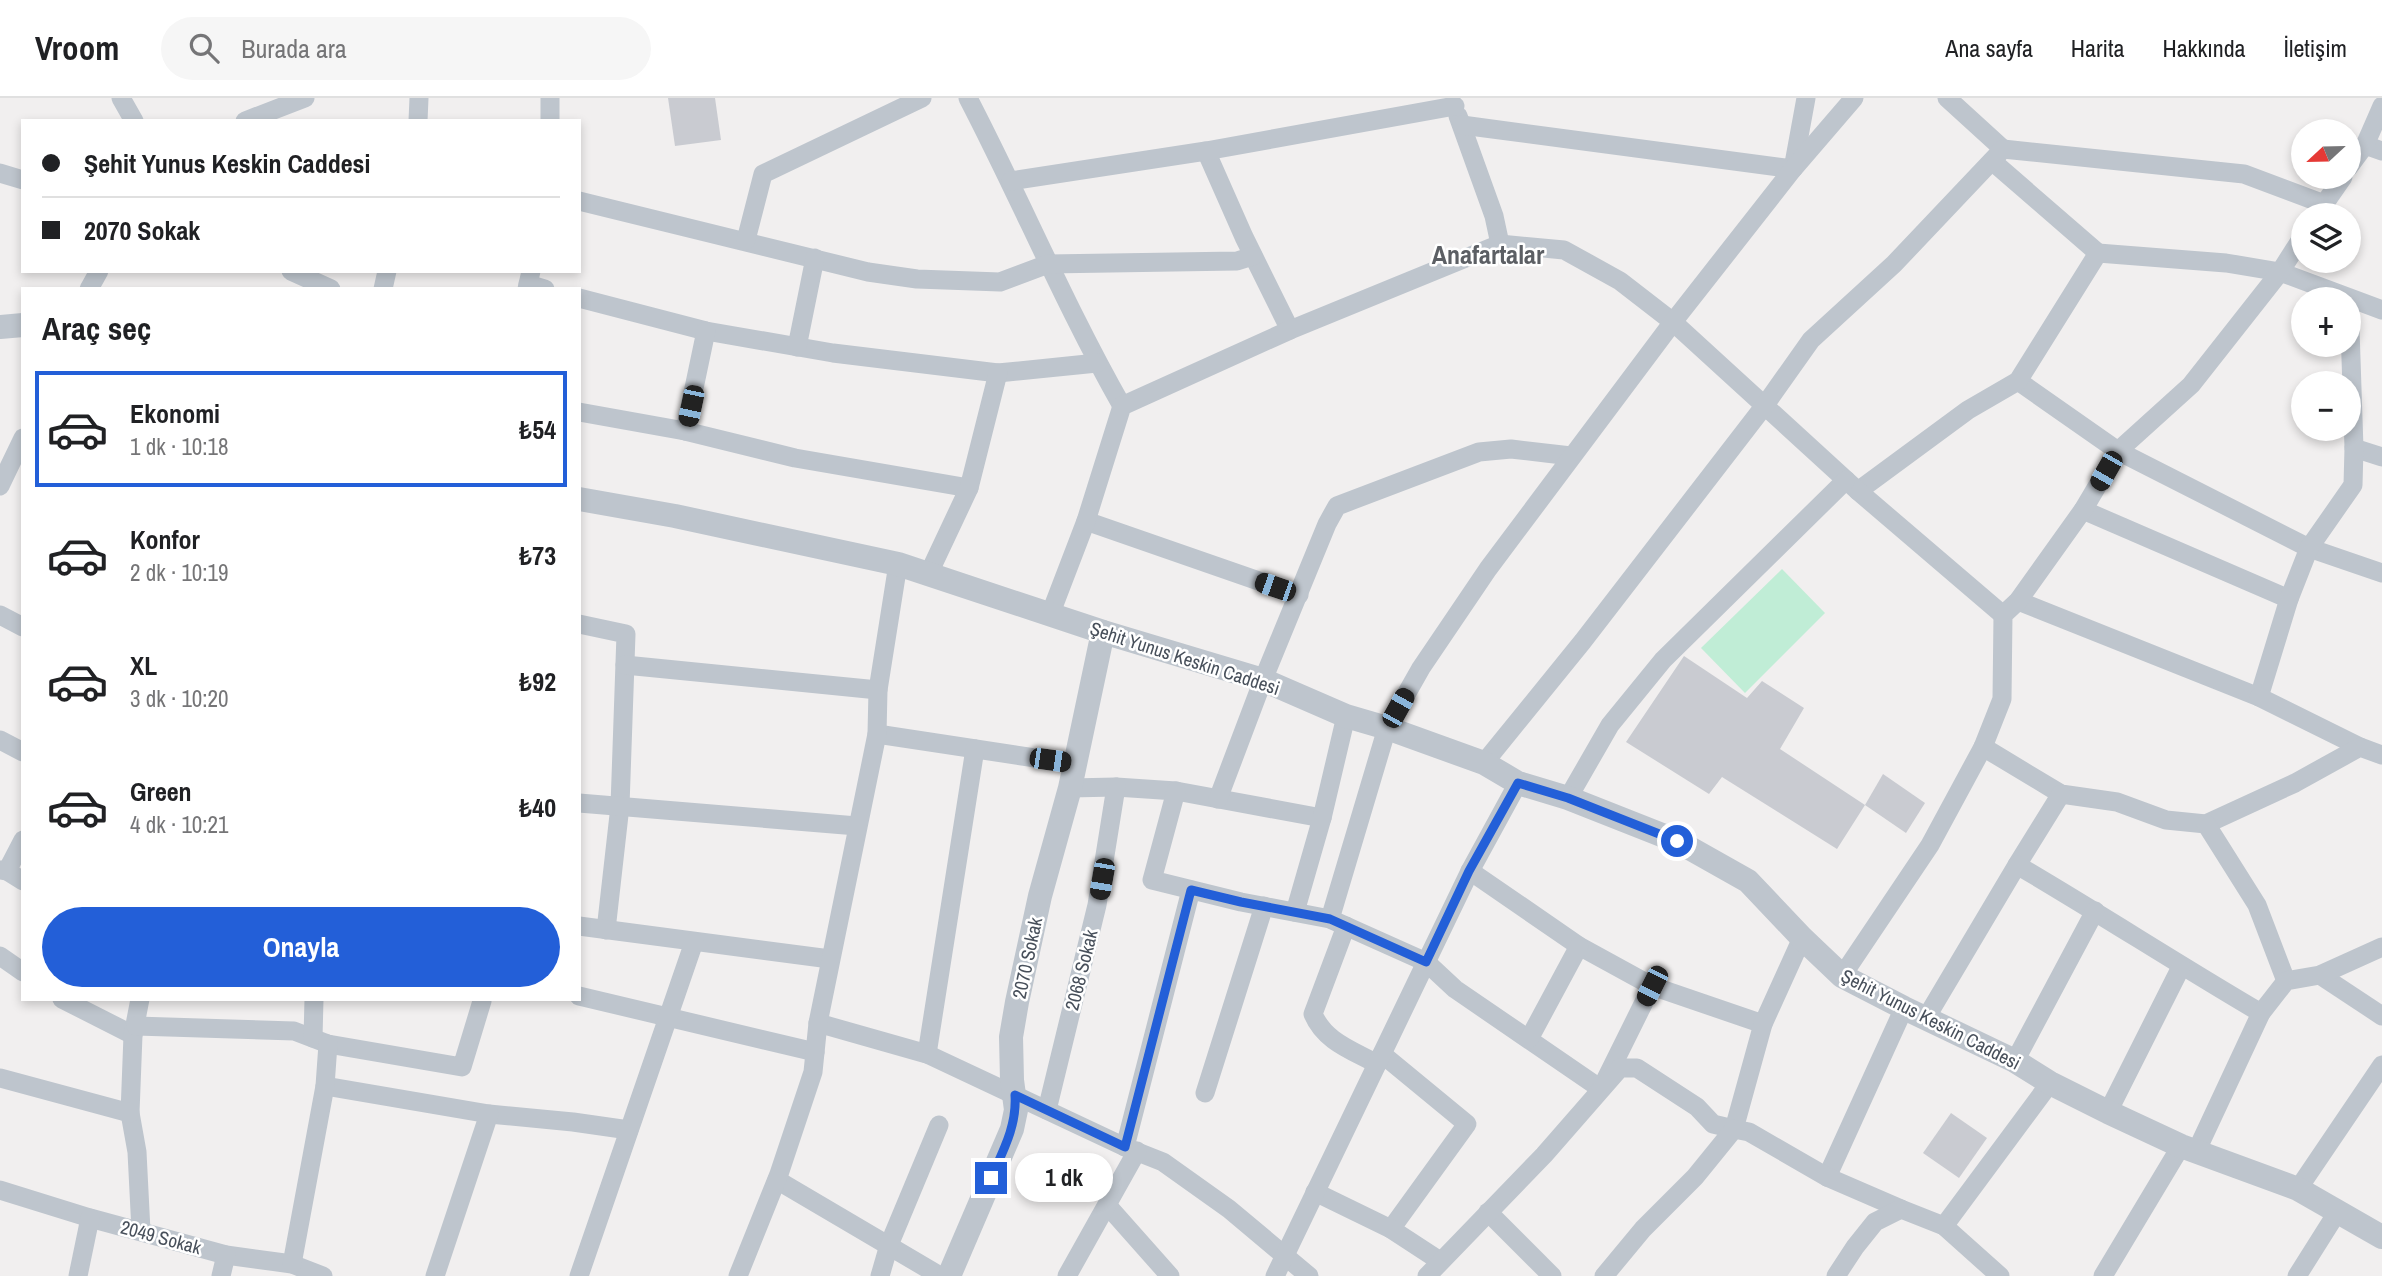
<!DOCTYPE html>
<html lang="tr">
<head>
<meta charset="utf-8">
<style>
  :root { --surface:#fff; --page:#f6f6f6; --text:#202124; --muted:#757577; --line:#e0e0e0; --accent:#235fd8 }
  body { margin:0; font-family:"Archivo Narrow",sans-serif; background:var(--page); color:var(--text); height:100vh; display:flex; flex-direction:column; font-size:26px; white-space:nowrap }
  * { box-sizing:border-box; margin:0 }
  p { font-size:23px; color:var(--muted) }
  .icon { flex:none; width:38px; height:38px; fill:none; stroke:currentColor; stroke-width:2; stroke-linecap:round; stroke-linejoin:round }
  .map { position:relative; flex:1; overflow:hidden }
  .drawer { position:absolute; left:21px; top:189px; width:560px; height:714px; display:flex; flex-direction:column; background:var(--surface); border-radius:0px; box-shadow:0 4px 10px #0003 }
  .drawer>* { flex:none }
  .guide { position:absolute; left:21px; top:21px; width:560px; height:154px; border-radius:0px; box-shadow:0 4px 10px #0003; display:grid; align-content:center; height:154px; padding:0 21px; background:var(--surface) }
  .needle { width:46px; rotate:248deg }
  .fabs { position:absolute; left:2291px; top:21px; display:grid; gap:14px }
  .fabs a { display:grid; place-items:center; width:70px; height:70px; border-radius:50%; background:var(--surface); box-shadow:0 4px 10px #0003; font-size:35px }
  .end { position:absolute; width:32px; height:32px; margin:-16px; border:9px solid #235fd8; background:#fff; box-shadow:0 0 0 4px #fff }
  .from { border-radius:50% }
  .bubble { position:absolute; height:49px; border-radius:24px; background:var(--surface); box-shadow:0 4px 10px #0003; font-size:23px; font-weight:700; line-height:49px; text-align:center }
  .car { position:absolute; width:21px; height:42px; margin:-21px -10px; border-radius:9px; box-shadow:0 0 5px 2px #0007; background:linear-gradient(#222 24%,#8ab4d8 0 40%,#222 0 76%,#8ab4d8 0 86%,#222 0) }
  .guide b { display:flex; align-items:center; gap:24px; height:66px; font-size:26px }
  .guide b+b { border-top:2px solid var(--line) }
  .guide i { width:18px; height:18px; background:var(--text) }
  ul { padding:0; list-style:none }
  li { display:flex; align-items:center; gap:21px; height:116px; margin:0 14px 10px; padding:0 7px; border:4px solid transparent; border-radius:0px }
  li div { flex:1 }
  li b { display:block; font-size:26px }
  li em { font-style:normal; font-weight:700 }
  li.current { border-color:var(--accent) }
  li>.icon { width:63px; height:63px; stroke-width:1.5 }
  h2 { padding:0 21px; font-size:32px; line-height:84px }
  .cta { display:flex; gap:14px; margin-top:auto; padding:14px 21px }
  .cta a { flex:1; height:80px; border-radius:42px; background:var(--accent); color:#fff; font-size:28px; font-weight:700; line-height:80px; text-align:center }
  header { display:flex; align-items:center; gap:42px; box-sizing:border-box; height:98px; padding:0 35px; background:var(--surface); border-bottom:2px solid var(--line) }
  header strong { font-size:33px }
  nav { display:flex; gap:38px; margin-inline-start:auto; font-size:24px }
  .search { width:490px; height:63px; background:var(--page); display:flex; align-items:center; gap:18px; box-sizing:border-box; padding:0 24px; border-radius:38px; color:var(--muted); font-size:26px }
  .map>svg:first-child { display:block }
  .green { fill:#c0edd6 }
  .building { fill:#c9cbd1 }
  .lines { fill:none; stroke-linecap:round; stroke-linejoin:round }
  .minor { stroke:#bec5cd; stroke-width:19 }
  .tertiary { stroke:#bec5cd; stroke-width:24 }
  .route { stroke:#235fd8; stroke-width:9 }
  .labels { text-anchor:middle; stroke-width:5; stroke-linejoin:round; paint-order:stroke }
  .street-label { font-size:19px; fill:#48505b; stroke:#fff }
  .district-label { font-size:26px; font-weight:bold; fill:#5c5f64; stroke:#fff }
</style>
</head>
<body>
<header>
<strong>Vroom</strong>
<div class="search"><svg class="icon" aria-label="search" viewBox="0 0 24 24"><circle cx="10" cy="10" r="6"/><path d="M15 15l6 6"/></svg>Burada ara</div>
<nav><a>Ana sayfa</a><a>Harita</a><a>Hakkında</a><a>İletişim</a></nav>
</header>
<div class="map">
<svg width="2382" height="1178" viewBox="0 0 2382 1178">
  <rect width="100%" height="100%" fill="#f1efef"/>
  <!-- green -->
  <path class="green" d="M1782 471 1825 515 1745 595 1701 550Z"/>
  <!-- building -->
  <g class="building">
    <path d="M668 0H715L721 42 675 48Z"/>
    <path d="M1684 558 1747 600 1762 583 1804 610 1780 651 1865 707 1837 751 1722 679 1709 696 1626 644Z"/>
    <path d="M1883 676 1925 705 1906 735 1865 707Z"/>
    <path d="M1951 1015 1987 1040 1959 1080 1923 1055Z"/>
  </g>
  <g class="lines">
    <!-- minor -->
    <g class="minor">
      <path d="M121 0 134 23"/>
      <path d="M550 0V23"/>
      <path d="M968 0C1021 102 1065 208 1122 308"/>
      <path d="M1947 0 2003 51"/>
      <path d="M1458 18 1494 118 1500 146"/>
      <path d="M245 23 305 0"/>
      <path d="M418 23 419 0"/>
      <path d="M1462 27 1793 71 1806 0"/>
      <path d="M2365 47 2382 53"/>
      <path d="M1206 53 1244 139 1290 232"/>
      <path d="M1992 63 2098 155"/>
      <path d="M2348 70 2365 47 2382 8"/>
      <path d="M0 75 23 82"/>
      <path d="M1011 83 1206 53 1455 8"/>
      <path d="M579 103 868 174 917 181 1000 184 1048 166 1237 163 1253 158"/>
      <path d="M2318 115 2343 79"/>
      <path d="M746 142 763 76 922 0"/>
      <path d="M291 173 331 191"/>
      <path d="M528 186 545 191"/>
      <path d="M89 191 99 173"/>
      <path d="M383 191 387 173"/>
      <path d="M527 191 531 173"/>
      <path d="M579 200 706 233 833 255 998 275 1097 265"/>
      <path d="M797 249 815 160"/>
      <path d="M2018 283 2118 353 2309 450 2382 475"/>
      <path d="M579 314 685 333 795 360 969 390"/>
      <path d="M685 333 706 233"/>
      <path d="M2354 350 2382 359"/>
      <path d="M0 388 23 340"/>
      <path d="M1858 393 1968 312 2018 283 2098 155 2226 165 2280 174 2382 212"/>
      <path d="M2083 412 2289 501"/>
      <path d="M1086 423 1299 497"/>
      <path d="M929 475 969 390 998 275"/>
      <path d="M2018 503 2259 599 2289 501 2309 450 2353 387 2354 350 2349 201"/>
      <path d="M0 517 23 529"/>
      <path d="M1050 517 1086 423 1122 308 1290 232 1500 146 1564 152 1620 183 1673 224 1858 393 2003 517"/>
      <path d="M579 526 626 536 620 708 606 832"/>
      <path d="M625 567 878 592"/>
      <path d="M2259 599 2360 649"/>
      <path d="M877 636 1075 666"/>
      <path d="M0 642 23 654"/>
      <path d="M1983 649 2061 696 2117 704 2166 722 2206 726 2295 685 2360 649 2382 657"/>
      <path d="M1484 665 1583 543 1765 307 1811 242 1894 166 2003 51 2244 76 2324 106"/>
      <path d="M1070 690 1116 689 1176 693 1322 720"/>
      <path d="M1176 693 1152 782 1241 804 1330 821 1426 864 1455 891 1601 991 1652 888"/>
      <path d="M1568 700 1610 627 1663 562 1846 382"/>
      <path d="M1218 701 1263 582 1327 426 1337 408 1479 354 1511 351 1571 358"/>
      <path d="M579 705 857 728"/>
      <path d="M2206 726 2257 807 2286 883"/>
      <path d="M2017 767 2061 696"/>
      <path d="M0 772 7 773 23 783"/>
      <path d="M7 773 23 742"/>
      <path d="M1470 773 1579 848 1652 888 1763 926"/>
      <path d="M1295 814 1322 720 1346 618"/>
      <path d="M1330 821 1387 630 1421 570 1488 471 1673 224 1793 71 1854 0"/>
      <path d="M579 828 830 861"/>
      <path d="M1346 828 1313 916C1325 944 1352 952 1377 966"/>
      <path d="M0 858 23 874"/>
      <path d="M2320 877 2382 918"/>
      <path d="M1842 878 1930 747 1983 649 2002 601 2003 517 2018 503 2083 412 2118 353 2191 287 2280 174 2303 138"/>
      <path d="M579 898 815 954"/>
      <path d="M62 901 133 937"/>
      <path d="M140 901 133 937 130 1015 137 1054 141 1133"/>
      <path d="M1926 920 2017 767C2099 815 2179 867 2261 915"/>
      <path d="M818 925 927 956 1125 1049 1163 1064 1229 1111 1309 1178"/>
      <path d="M136 928 294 933 328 946 462 969 482 903"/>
      <path d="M313 940 314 901"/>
      <path d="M1529 941 1579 848"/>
      <path d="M927 956 975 651"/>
      <path d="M1382 956 1467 1026 1391 1131"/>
      <path d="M2015 963 2095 813"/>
      <path d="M0 980 130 1015"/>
      <path d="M325 988 489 1016 573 1024 629 1032"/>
      <path d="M1205 995 1264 808"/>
      <path d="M1047 1012 1097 807 1116 689"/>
      <path d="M2108 1014 2181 869"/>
      <path d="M1125 1049 1191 792"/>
      <path d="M2197 1052 2261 915 2286 883 2320 877 2382 849"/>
      <path d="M1827 1079 1904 910"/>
      <path d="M777 1082 940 1178"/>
      <path d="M2298 1091 2382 967"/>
      <path d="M0 1092 90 1120 226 1157 292 1166 323 1178"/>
      <path d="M1315 1094 1391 1131 1440 1163"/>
      <path d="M1107 1107 1170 1178"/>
      <path d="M1488 1114 1552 1178"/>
      <path d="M1944 1128 2050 985"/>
      <path d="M292 1166 325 988 328 946"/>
      <path d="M78 1178 90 1120"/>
      <path d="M221 1178 226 1157"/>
      <path d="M435 1178 489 1016"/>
      <path d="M579 1178 694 844"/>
      <path d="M738 1178 779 1076 813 974 818 925 877 636 878 592 898 466"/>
      <path d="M880 1178 889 1147 939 1027"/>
      <path d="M1067 1178 1137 1053"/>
      <path d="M1275 1178 1470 773 1518 685"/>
      <path d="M1427 1178 1544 1057 1620 970H1637L1697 1009 1713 1026 1734 1031 1763 926 1802 840"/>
      <path d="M1604 1178 1643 1131 1695 1079 1734 1031 1749 1034 1827 1079 1901 1111"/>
      <path d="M1836 1178 1855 1149 1875 1124 1901 1111 1944 1128 2000 1178"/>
      <path d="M2103 1178 2181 1048"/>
      <path d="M2297 1178 2338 1113"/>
    </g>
    <!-- tertiary -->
    <g class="tertiary">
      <path d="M0 229 23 227"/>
      <path d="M579 401 675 418 898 466 1103 534 1263 582 1346 618 1387 630 1484 665 1518 685 1568 700 1677 743 1748 783 1802 840 1842 878 1904 910 2015 963 2050 985 2108 1014 2181 1048 2298 1091 2382 1139"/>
      <path d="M949 1178 1012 1031 1016 1012 1012 982 1011 939 1017 904 1040 798 1070 690 1103 534"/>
    </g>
  </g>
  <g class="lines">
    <!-- route -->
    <path class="route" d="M991 1080C1003 1053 1017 1028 1015 997L1125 1049 1191 792 1241 804 1330 821 1426 864 1469 773 1518 685 1568 700 1677 743"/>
  </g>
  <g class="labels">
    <!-- street labels -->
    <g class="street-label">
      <text transform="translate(1185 560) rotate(18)" y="7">Şehit Yunus Keskin Caddesi</text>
      <text transform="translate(1027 860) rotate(-78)" y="7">2070 Sokak</text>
      <text transform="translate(1081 872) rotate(-76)" y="7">2068 Sokak</text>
      <text transform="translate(1931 921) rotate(27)" y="7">Şehit Yunus Keskin Caddesi</text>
      <text transform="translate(161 1139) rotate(15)" y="7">2049 Sokak</text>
    </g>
    <!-- district labels -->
    <g class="district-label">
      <text x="1488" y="166">Anafartalar</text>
    </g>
  </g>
</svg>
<div class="fabs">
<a><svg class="needle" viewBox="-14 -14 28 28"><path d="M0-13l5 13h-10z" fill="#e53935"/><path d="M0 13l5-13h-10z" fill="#757577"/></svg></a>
<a><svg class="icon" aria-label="layers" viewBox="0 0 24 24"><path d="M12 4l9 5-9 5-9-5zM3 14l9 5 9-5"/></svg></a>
<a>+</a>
<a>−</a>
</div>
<i class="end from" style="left:1677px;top:743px"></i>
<i class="end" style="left:991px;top:1080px"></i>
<div class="bubble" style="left:1015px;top:1055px;width:98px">1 dk</div>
<i class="car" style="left:691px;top:308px;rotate:192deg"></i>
<i class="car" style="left:2106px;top:373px;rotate:210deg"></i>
<i class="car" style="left:1275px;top:489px;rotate:289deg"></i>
<i class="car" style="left:1398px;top:610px;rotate:29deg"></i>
<i class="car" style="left:1050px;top:662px;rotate:98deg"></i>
<i class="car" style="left:1102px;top:781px;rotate:190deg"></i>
<i class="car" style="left:1652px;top:888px;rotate:207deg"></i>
<div class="guide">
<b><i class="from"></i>Şehit Yunus Keskin Caddesi</b>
<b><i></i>2070 Sokak</b>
</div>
<section class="drawer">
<h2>Araç seç</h2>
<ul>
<li class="current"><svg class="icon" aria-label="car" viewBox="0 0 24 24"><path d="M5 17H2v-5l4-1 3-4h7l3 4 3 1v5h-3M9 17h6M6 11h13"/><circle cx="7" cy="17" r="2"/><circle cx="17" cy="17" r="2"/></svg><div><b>Ekonomi</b><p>1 dk · 10:18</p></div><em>₺54</em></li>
<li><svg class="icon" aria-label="car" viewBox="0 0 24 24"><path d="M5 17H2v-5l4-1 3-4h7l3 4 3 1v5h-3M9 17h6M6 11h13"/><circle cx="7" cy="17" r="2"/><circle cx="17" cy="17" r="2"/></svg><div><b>Konfor</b><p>2 dk · 10:19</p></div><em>₺73</em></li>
<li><svg class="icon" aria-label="car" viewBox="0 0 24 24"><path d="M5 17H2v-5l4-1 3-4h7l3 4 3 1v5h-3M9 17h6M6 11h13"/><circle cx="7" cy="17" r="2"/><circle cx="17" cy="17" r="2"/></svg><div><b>XL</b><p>3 dk · 10:20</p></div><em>₺92</em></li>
<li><svg class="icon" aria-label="car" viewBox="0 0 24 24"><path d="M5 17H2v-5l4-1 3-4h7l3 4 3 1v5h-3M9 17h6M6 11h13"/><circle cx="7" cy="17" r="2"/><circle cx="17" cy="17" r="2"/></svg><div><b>Green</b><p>4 dk · 10:21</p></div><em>₺40</em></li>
</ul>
<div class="cta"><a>Onayla</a></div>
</section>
</div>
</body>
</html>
